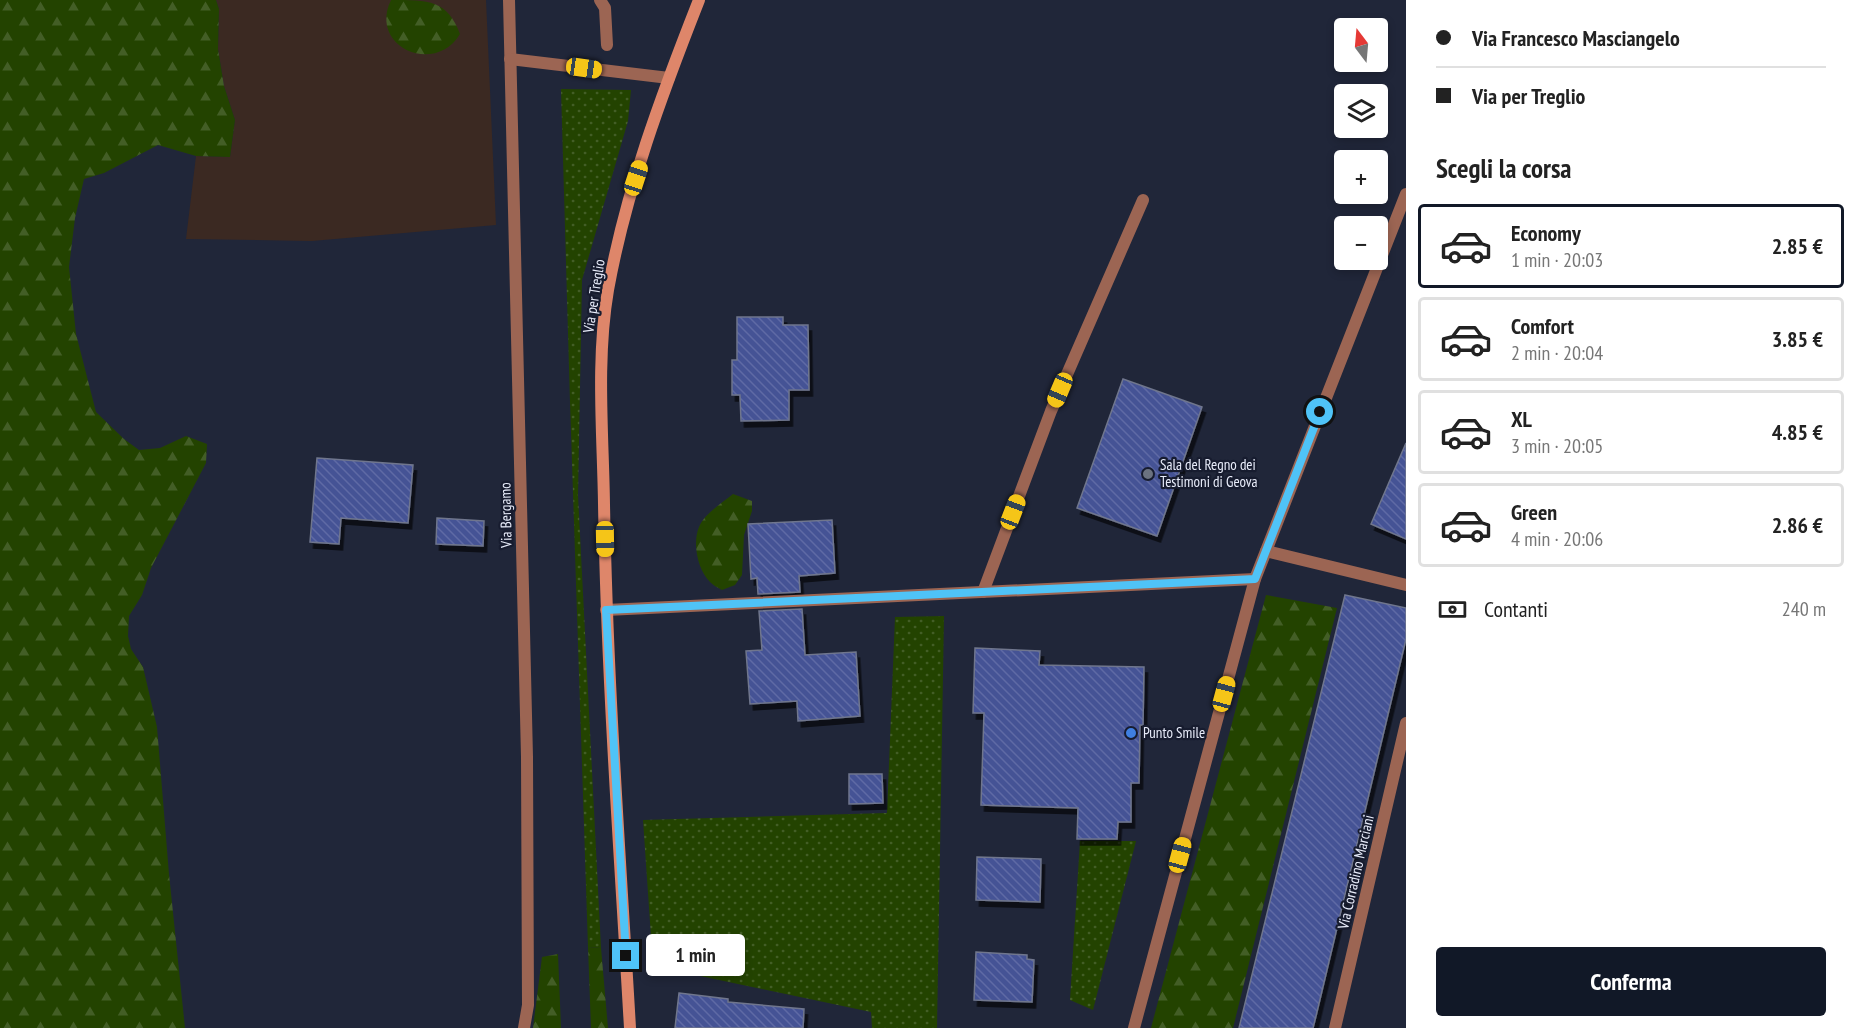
<!DOCTYPE html>
<html lang="it">
<head>
<meta charset="utf-8">
<style>
  :root { --surface:#fff; --page:#f2f2f2; --text:#222; --muted:#767676; --line:#e0e0e0; --accent:#111827 }
  body { margin:0; font-family:"PT Sans Narrow",sans-serif; background:var(--page); color:var(--text); height:100vh; display:flex; flex-direction:column; font-size:22px; white-space:nowrap }
  * { box-sizing:border-box; margin:0 }
  p { font-size:20px; color:var(--muted) }
  .icon { flex:none; width:33px; height:33px; fill:none; stroke:currentColor; stroke-width:2; stroke-linecap:round; stroke-linejoin:round }
  .map { position:relative; flex:1; overflow:hidden }
  .sheet { display:flex; flex-direction:column; background:var(--surface); width:450px }
  .sheet>* { flex:none }
  .hud { display:grid; align-content:center; height:132px; padding:0 30px; background:var(--surface) }
  .needle { width:39px; rotate:344deg }
  .tools { position:absolute; left:1334px; top:18px; display:grid; gap:12px }
  .tools a { display:grid; place-items:center; width:54px; height:54px; border-radius:6px; background:var(--surface); box-shadow:0 3px 9px #0003; font-size:30px }
  .end { position:absolute; width:27px; height:27px; margin:-14px; border:8px solid #4fc3f7; background:#111; box-shadow:0 0 0 3px #111 }
  .from { border-radius:50% }
  .bubble { position:absolute; height:42px; border-radius:6px; background:var(--surface); box-shadow:0 3px 9px #0003; font-size:20px; font-weight:700; line-height:42px; text-align:center }
  .car { position:absolute; width:18px; height:36px; margin:-18px -9px; border-radius:8px; box-shadow:0 0 4px 2px #0007; background:linear-gradient(#f5c518 24%,#345 0 40%,#f5c518 0 76%,#345 0 86%,#f5c518 0) }
  .hud b { display:flex; align-items:center; gap:21px; height:57px; font-size:22px }
  .hud b+b { border-top:2px solid var(--line) }
  .hud i { width:15px; height:15px; background:var(--text) }
  ul { padding:0; list-style:none }
  li { display:flex; align-items:center; gap:18px; height:84px; margin:0 12px 9px; padding:0 18px; border:3px solid var(--line); border-radius:6px }
  li div { flex:1 }
  li b { display:block; font-size:22px }
  li em { font-style:normal; font-weight:700 }
  li.selected { border-color:var(--accent) }
  li>.icon { width:54px; height:54px; stroke-width:1.5 }
  h2 { padding:0 30px; font-size:27px; line-height:72px }
  .pay { display:flex; align-items:center; gap:15px; height:66px; padding:0 30px; font-size:22px }
  .pay p { margin-inline-start:auto }
  .button { display:flex; gap:12px; margin-top:auto; padding:12px 30px }
  .button a { flex:1; height:69px; border-radius:6px; background:var(--accent); color:#fff; font-size:24px; font-weight:700; line-height:69px; text-align:center }
  main { display:flex; flex:1; min-height:0 }
  .map>svg:first-child { display:block }
  .industrial { fill:#3b2922 }
  .grass { fill:url(#grass-dots) }
  .forest { fill:url(#forest-firs) }
  .building { fill:url(#building-back-hatch); stroke:#6f768d; stroke-width:1.5; filter:url(#shadow) }
  .lines { fill:none; stroke-linecap:round; stroke-linejoin:round }
  .service { stroke:#9c6553; stroke-width:12 }
  .minor { stroke:#9c6553; stroke-width:12 }
  .secondary { stroke:#de866a; stroke-width:12 }
  .route { stroke:#4fc3f7; stroke-width:8 }
  .worship-dot { fill:#6b7280; stroke:#171c2f; stroke-width:2 }
  .shop-dot { fill:#3f7fe0; stroke:#171c2f; stroke-width:2 }
  .labels { text-anchor:middle; stroke-width:4.5; stroke-linejoin:round; paint-order:stroke }
  .street-label { font-size:15px; fill:#e8ecfa; stroke:#171c2f }
  .poi-label { font-size:15px; fill:#e8ecfa; stroke:#171c2f; text-anchor:start }
</style>
</head>
<body>
<main>
<div class="map">
<svg width="1406" height="1028" viewBox="0 0 1406 1028">
  <defs>
    <pattern id="grass-dots" width="8" height="8" patternUnits="userSpaceOnUse" patternTransform="scale(1.5)"><rect width="8" height="8" fill="#234300"/><path d="M2 2h.1M6 6h.1" fill="none" stroke="#435e26" stroke-width="1.8" stroke-linecap="round"/></pattern>
    <pattern id="forest-firs" width="22" height="20" patternUnits="userSpaceOnUse" patternTransform="scale(1.5)"><rect width="22" height="20" fill="#234300"/><path d="M5 1l3.5 6h-7zM16 11l3.5 6h-7z" fill="#435e26"/></pattern>
    <pattern id="building-back-hatch" width="6" height="6" patternUnits="userSpaceOnUse" patternTransform="scale(1.5)"><rect width="6" height="6" fill="#445295"/><path d="M-1 5l2 2M0 0l6 6M5-1l2 2" fill="none" stroke="#5f6ba5"/></pattern>
    <filter id="shadow"><feDropShadow dx="3.5" dy="6" stdDeviation="0" flood-color="#0009"/></filter>
  </defs>
  <rect width="100%" height="100%" fill="#202639"/>
  <!-- industrial -->
  <path class="industrial" d="M216 0H486L496 225 312 241 186 239 196 156 230 157 235 120 224 86 218 49 219 9Z"/>
  <!-- grass -->
  <g class="grass">
    <path d="M561 89 631 90 628 121 582 280 578 495 601 948 588 947 570 402Z"/>
    <path d="M944 616 937 1028H872L871 1012 653 966 643 820 887 813 895 617Z"/>
    <path d="M1080 841H1136L1093 1010 1070 1000Z"/>
  </g>
  <!-- forest -->
  <g class="forest">
    <path d="M0 0H216L219 9 218 49 224 86 235 120 230 157 196 156 158 145 104 173 84 179 75 218 69 267 76 334 96 412 124 439 139 450 160 448 186 436 207 444 206 463 151 568 142 595 129 616 128 636 131 649 143 667 157 727 169 874 185 1028H0Z"/>
    <path d="M391 0C429 0 447 0 460 34 435 76 368 47 391 0Z"/>
    <path d="M733 494 752 501V511L744 535 742 575 735 585 722 590C718 588 713 585 710 582 698 570 692 544 699 527 704 514 722 503 733 494Z"/>
    <path d="M1266 595 1337 608 1233 1028H1151Z"/>
    <path d="M588 947 601 948 608 1028H591Z"/>
    <path d="M558 954 561 1028H533L542 957Z"/>
  </g>
  <!-- building -->
  <g class="building">
    <path d="M737 317H783V325H808L809 390H789V420L741 421 740 395H732V360H737Z"/>
    <path d="M1123 379 1202 407 1157 536 1077 508Z"/>
    <path d="M1406 443V539L1371 524Z"/>
    <path d="M317 458 413 465 408 523 341 518 339 544 310 542Z"/>
    <path d="M437 518 484 521 483 546 436 544Z"/>
    <path d="M832 520 835 573 799 576 800 592 758 594 757 578 751 579 748 524Z"/>
    <path d="M1345 595 1406 608V639L1316 1016 1313 1028H1239Z"/>
    <path d="M802 609 805 655 856 652 860 716 798 721 797 701 750 704 746 651 762 650 759 611Z"/>
    <path d="M975 648 1040 651 1039 665 1144 667 1143 725H1140L1139 783H1131V822H1118L1117 839H1077L1078 808 981 805 984 713H973Z"/>
    <path d="M849 774H882L883 803 849 804Z"/>
    <path d="M977 857 1041 859 1040 902 976 900Z"/>
    <path d="M976 952 1027 955V959L1034 960 1032 1002 974 1000Z"/>
    <path d="M679 993 728 999V1002L804 1009 803 1028H675Z"/>
  </g>
  <g class="lines">
    <!-- service -->
    <g class="service">
      <path d="M600 0 605 8 607 45"/>
      <path d="M1266 551 1406 585"/>
      <path d="M983 592 1051 411 1143 200"/>
    </g>
    <!-- minor -->
    <g class="minor">
      <path d="M509 0 527 757 528 1005 524 1028"/>
      <path d="M510 59 669 78"/>
      <path d="M606 610 1255 579"/>
      <path d="M1134 1028 1255 579 1406 194"/>
      <path d="M1335 1028 1406 723"/>
    </g>
    <!-- secondary -->
    <path class="secondary" d="M630 1028C620 854 607 679 604 504 603 434 596 360 608 290 626 190 662 94 699 0"/>
  </g>
  <g class="lines">
    <!-- route -->
    <path class="route" d="M626 956 606 610 1255 579 1320 412"/>
  </g>
  <!-- markers -->
  <circle class="worship-dot" cx="1148" cy="474" r="6"/>
  <circle class="shop-dot" cx="1131" cy="733" r="6"/>
  <g class="labels">
    <!-- street labels -->
    <g class="street-label">
      <text transform="translate(594 296) rotate(-81)" y="5">Via per Treglio</text>
      <text transform="translate(506 515) rotate(-91)" y="5">Via Bergamo</text>
      <text transform="translate(1356 872) rotate(-77)" y="5">Via Corradino Marciani</text>
    </g>
    <!-- poi labels -->
    <g class="poi-label">
      <text x="1160" y="470">Sala del Regno dei<tspan x="1160" dy="17">Testimoni di Geova</tspan></text>
      <text x="1143" y="738">Punto Smile</text>
    </g>
  </g>
</svg>
<div class="tools">
<a><svg class="needle" viewBox="-14 -14 28 28"><path d="M0-13l5 13h-10z" fill="#e53935"/><path d="M0 13l5-13h-10z" fill="#767676"/></svg></a>
<a><svg class="icon" aria-label="layers" viewBox="0 0 24 24"><path d="M12 4l9 5-9 5-9-5zM3 14l9 5 9-5"/></svg></a>
<a>+</a>
<a>−</a>
</div>
<i class="end from" style="left:1320px;top:412px"></i>
<i class="end" style="left:626px;top:956px"></i>
<div class="bubble" style="left:646px;top:934px;width:99px">1 min</div>
<i class="car" style="left:584px;top:68px;rotate:98deg"></i>
<i class="car" style="left:636px;top:178px;rotate:18deg"></i>
<i class="car" style="left:1060px;top:390px;rotate:203deg"></i>
<i class="car" style="left:1013px;top:512px;rotate:21deg"></i>
<i class="car" style="left:605px;top:539px;rotate:179deg"></i>
<i class="car" style="left:1224px;top:694px;rotate:15deg"></i>
<i class="car" style="left:1180px;top:855px;rotate:15deg"></i>
</div>
<section class="sheet">
<div class="hud">
<b><i class="from"></i>Via Francesco Masciangelo</b>
<b><i></i>Via per Treglio</b>
</div>
<h2>Scegli la corsa</h2>
<ul>
<li class="selected"><svg class="icon" aria-label="car" viewBox="0 0 24 24"><path d="M5 17H2v-5l4-1 3-4h7l3 4 3 1v5h-3M9 17h6M6 11h13"/><circle cx="7" cy="17" r="2"/><circle cx="17" cy="17" r="2"/></svg><div><b>Economy</b><p>1 min · 20:03</p></div><em>2.85 €</em></li>
<li><svg class="icon" aria-label="car" viewBox="0 0 24 24"><path d="M5 17H2v-5l4-1 3-4h7l3 4 3 1v5h-3M9 17h6M6 11h13"/><circle cx="7" cy="17" r="2"/><circle cx="17" cy="17" r="2"/></svg><div><b>Comfort</b><p>2 min · 20:04</p></div><em>3.85 €</em></li>
<li><svg class="icon" aria-label="car" viewBox="0 0 24 24"><path d="M5 17H2v-5l4-1 3-4h7l3 4 3 1v5h-3M9 17h6M6 11h13"/><circle cx="7" cy="17" r="2"/><circle cx="17" cy="17" r="2"/></svg><div><b>XL</b><p>3 min · 20:05</p></div><em>4.85 €</em></li>
<li><svg class="icon" aria-label="car" viewBox="0 0 24 24"><path d="M5 17H2v-5l4-1 3-4h7l3 4 3 1v5h-3M9 17h6M6 11h13"/><circle cx="7" cy="17" r="2"/><circle cx="17" cy="17" r="2"/></svg><div><b>Green</b><p>4 min · 20:06</p></div><em>2.86 €</em></li>
</ul>
<div class="pay"><svg class="icon" aria-label="cash" viewBox="0 0 24 24"><path d="M3 7h18v10H3z"/><circle cx="12" cy="12" r="2"/></svg>Contanti<p>240 m</p></div>
<div class="button"><a>Conferma</a></div>
</section>
</main>
</body>
</html>
